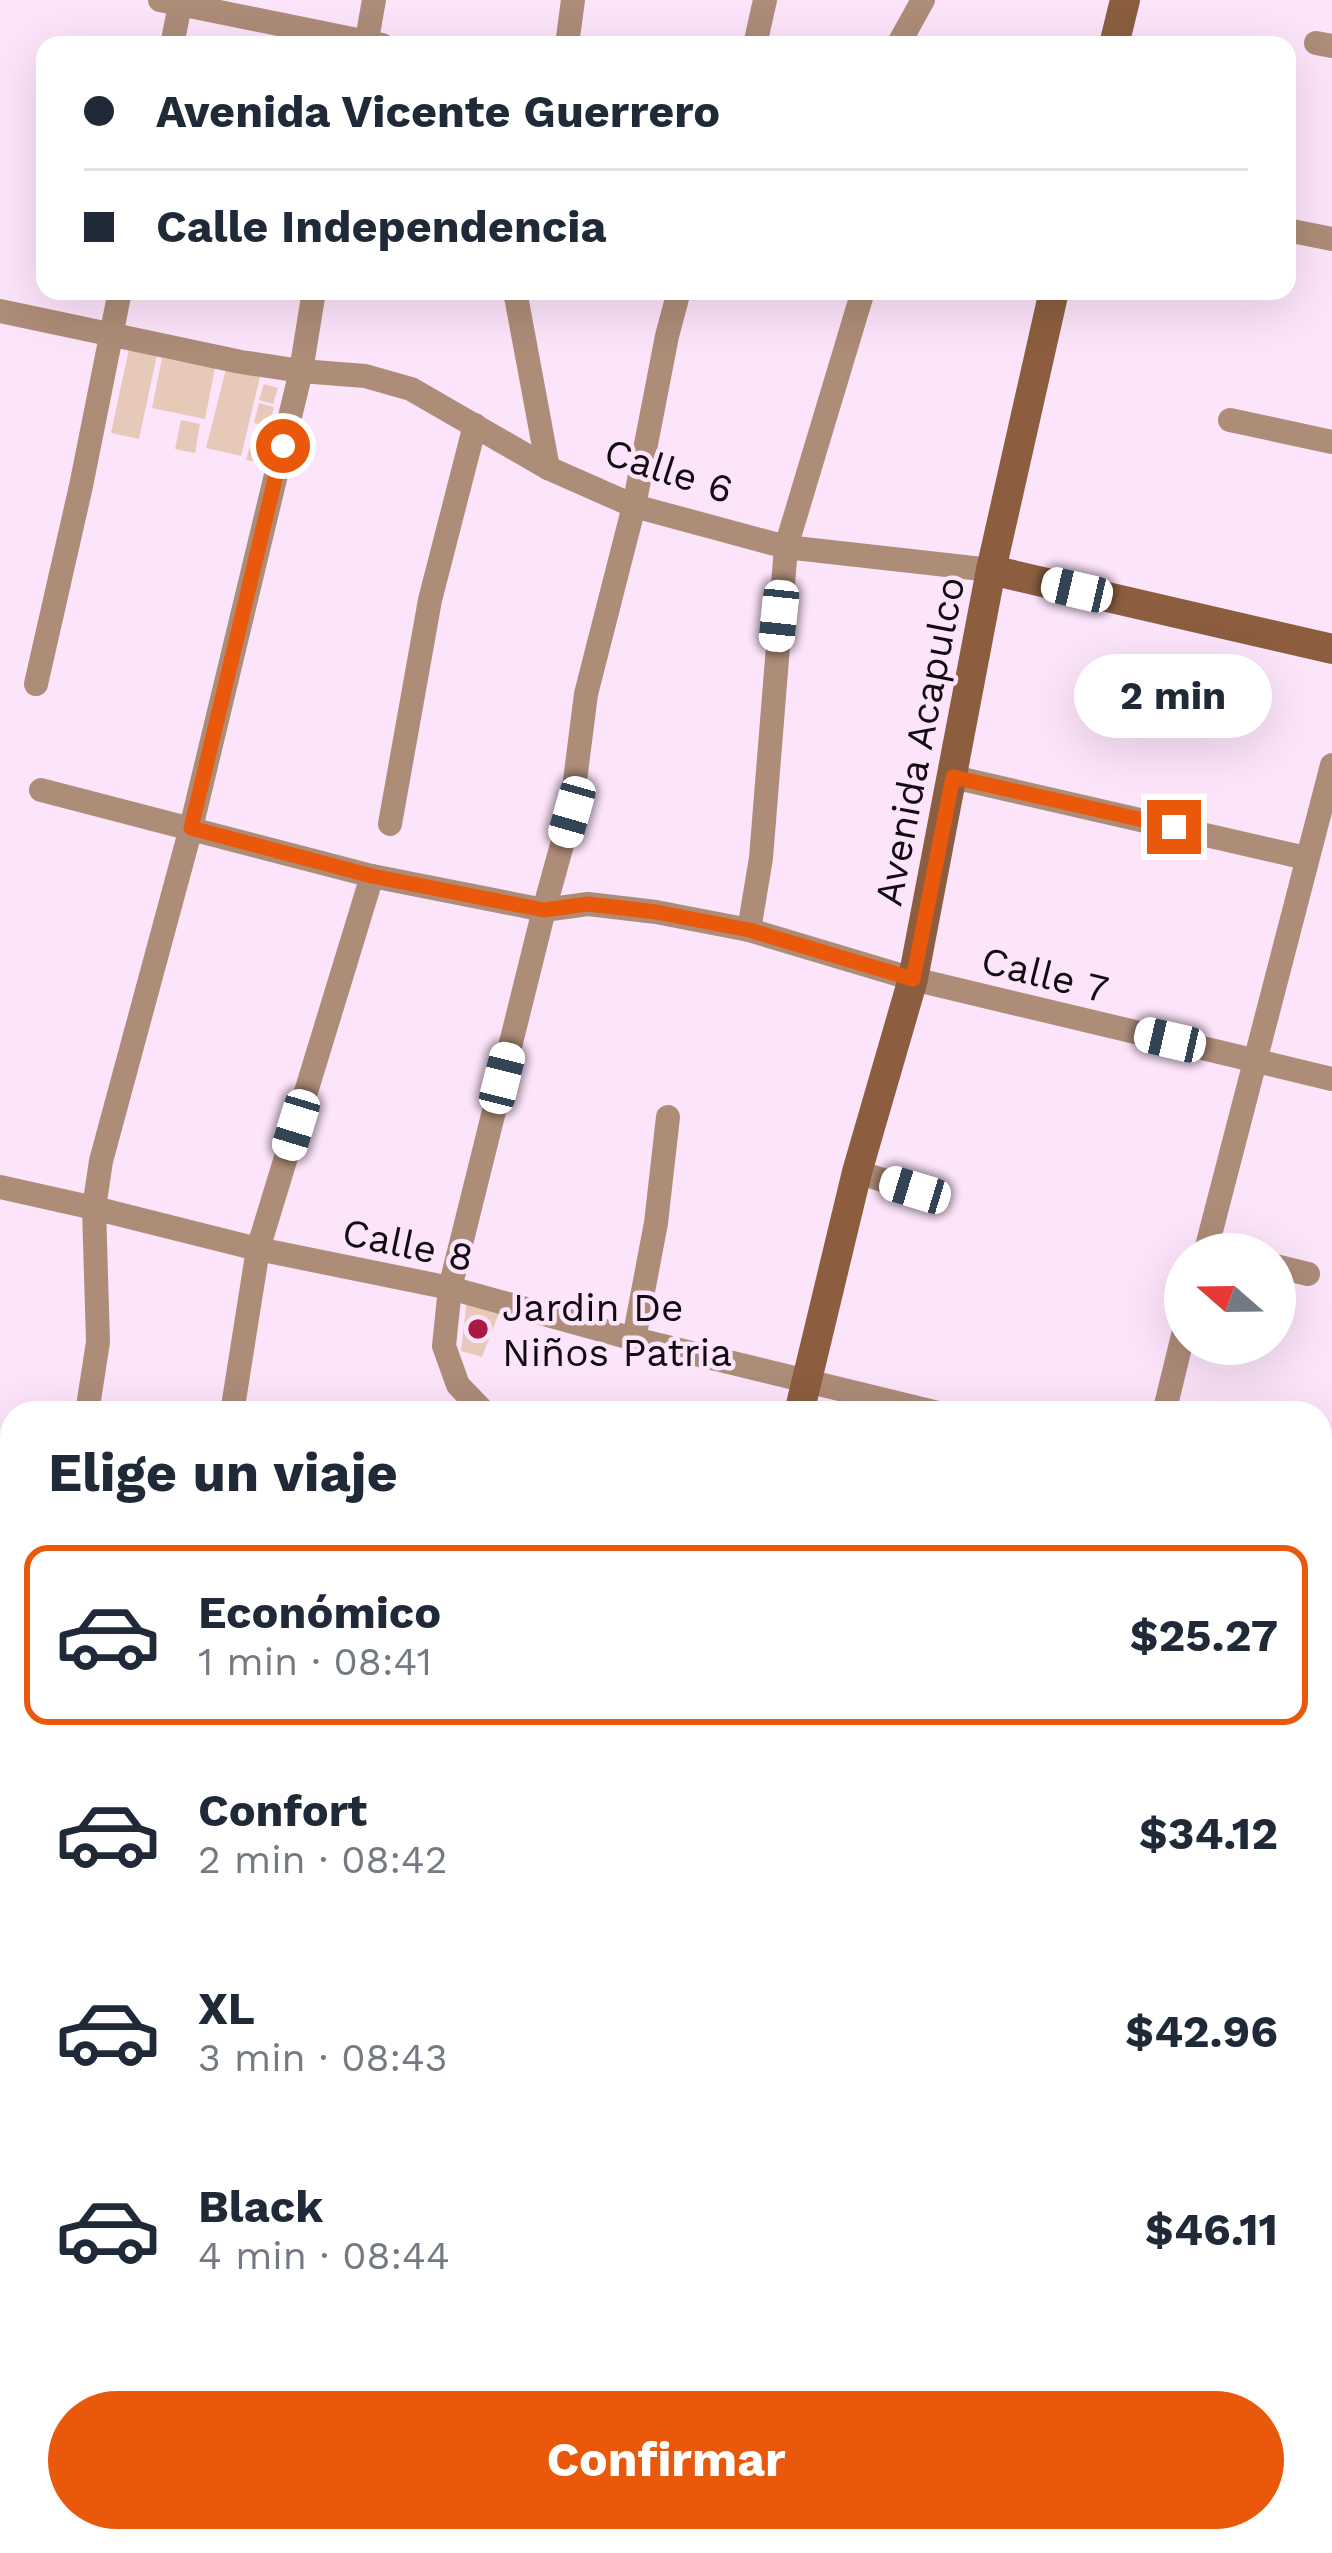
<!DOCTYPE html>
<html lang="es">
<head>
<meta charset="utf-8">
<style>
  :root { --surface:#fff; --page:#f6f6f7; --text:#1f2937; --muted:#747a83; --line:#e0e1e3; --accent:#ea580c }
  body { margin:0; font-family:"Work Sans",sans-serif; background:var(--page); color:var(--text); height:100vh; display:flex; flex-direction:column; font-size:45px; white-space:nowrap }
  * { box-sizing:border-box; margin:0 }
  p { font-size:39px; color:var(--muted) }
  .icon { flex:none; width:66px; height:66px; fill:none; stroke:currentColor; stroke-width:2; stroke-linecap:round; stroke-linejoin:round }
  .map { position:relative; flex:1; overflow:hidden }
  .sheet { position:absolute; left:0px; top:1401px; width:1332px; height:1152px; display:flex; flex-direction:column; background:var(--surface); border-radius:36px 36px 0 0; box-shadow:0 12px 48px #0002 }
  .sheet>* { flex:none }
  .top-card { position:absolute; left:36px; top:36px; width:1260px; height:264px; border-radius:24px; box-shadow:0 12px 48px #0002; display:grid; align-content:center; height:264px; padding:0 48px; background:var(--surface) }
  .needle { width:78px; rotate:290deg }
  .tools { position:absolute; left:1164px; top:1233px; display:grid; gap:24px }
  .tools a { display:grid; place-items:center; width:132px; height:132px; border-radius:50%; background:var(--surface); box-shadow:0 12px 48px #0002; font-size:60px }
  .end { position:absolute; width:54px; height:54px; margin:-27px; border:15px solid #ea580c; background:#fff; box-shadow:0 0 0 6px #fff }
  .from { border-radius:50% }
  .bubble { position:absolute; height:84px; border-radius:42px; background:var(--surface); box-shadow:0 12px 48px #0002; font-size:39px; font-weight:700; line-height:84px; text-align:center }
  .car { position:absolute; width:36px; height:72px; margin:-36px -18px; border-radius:15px; box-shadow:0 0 9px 3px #0007; background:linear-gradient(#fff 24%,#345 0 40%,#fff 0 76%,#345 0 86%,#fff 0) }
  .top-card b { display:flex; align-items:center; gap:42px; height:114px; font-size:45px }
  .top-card b+b { border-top:3px solid var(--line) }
  .top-card i { width:30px; height:30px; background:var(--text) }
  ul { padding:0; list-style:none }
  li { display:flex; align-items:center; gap:36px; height:180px; margin:0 24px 18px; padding:0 24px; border:6px solid transparent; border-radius:24px }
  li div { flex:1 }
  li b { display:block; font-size:45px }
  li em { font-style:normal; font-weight:700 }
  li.selected { border-color:var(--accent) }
  li>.icon { width:108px; height:108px; stroke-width:1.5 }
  h2 { padding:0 48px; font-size:54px; line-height:144px }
  .cta { display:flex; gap:24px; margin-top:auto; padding:24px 48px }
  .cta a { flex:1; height:138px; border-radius:72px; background:var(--accent); color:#fff; font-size:48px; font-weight:700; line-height:138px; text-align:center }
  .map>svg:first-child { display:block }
  .building { fill:#e7c9ba }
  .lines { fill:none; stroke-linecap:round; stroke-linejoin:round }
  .path { stroke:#a08f9f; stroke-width:4.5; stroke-dasharray:6 6; stroke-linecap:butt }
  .street { stroke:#ad8c78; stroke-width:24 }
  .secondary { stroke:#8c5e3f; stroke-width:30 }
  .route { stroke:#ea580c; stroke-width:15 }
  .poi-dot { fill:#ac1844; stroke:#fce4fa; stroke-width:4.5 }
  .labels { text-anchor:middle; stroke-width:9; stroke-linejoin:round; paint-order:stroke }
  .street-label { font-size:39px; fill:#120b12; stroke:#fce4fa }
  .poi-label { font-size:39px; fill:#120b12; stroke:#fce4fa; text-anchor:start }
</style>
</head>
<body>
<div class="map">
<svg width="1332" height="2553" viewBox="0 0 1332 2553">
  <rect width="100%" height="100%" fill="#fce4fa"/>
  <!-- building -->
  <g class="building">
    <path d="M129 349 157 355 139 439 111 433Z"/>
    <path d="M162 358 215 368 205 419 152 408Z"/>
    <path d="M226 369 260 377 241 456 206 448Z"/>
    <path d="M264 384 278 388 273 404 259 400Z"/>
    <path d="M259 403 274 407 269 426 254 423Z"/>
    <path d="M181 420 200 424 195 453 175 449Z"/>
    <path d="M254 432 263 435 256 462 246 460Z"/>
    <path d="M467 1299 501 1308 482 1357 461 1351Z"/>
  </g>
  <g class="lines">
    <!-- path -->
    <path class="path" d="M0 1601 12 1605"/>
    <!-- street -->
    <g class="street">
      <path d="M160 0 382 45"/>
      <path d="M1316 43 1332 46"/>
      <path d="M172 45 181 0"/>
      <path d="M366 45 374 0"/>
      <path d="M567 45 573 0"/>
      <path d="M755 45 765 0"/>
      <path d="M898 45 923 0"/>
      <path d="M1287 230 1332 239"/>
      <path d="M515 291 548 468"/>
      <path d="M0 311 241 362 301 371 365 376 411 389 548 468 634 506 786 547 991 570"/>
      <path d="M1230 420 1332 442"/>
      <path d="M36 684 81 486 120 291"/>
      <path d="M953 777 1306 858"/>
      <path d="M41 790 372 876 544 910 588 904 656 912 749 930 913 979 1332 1079"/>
      <path d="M390 824 430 600 475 425"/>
      <path d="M749 930 761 858 786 547 863 291"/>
      <path d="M857 1172 915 1190"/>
      <path d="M0 1187 94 1208 258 1249 450 1288 634 1339 938 1413"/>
      <path d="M1205 1254 1332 765"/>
      <path d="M1275 1266 1308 1274"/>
      <path d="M634 1339 656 1223 668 1117"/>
      <path d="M87 1413 98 1342 94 1208 101 1161 191 828 301 371 314 291"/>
      <path d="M232 1413 258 1249 372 876"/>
      <path d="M485 1413 458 1385 444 1346 450 1288 544 910 571 812 586 694 634 506 667 336 679 291"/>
      <path d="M1164 1413 1185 1327"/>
      <path d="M1320 1500 1332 1503"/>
      <path d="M0 1551 12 1534"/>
      <path d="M0 2034 12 2036"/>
      <path d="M1320 2197 1332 2200"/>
      <path d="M1320 2276 1332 2279"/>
      <path d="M1320 2536 1332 2493"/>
      <path d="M723 2541 774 2553"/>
      <path d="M0 2542 12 2471"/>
      <path d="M175 2553 177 2541"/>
      <path d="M401 2553 405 2541"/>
      <path d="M917 2553 920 2541"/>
    </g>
    <!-- secondary -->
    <g class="secondary">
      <path d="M1114 45 1125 0"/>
      <path d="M991 570 1332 649"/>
      <path d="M799 1413 857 1172 913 979 991 570 1054 291"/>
      <path d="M1320 1884 1332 1886"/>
      <path d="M0 2392 12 2394"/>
      <path d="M539 2553 542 2541"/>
    </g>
  </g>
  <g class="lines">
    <!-- route -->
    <path class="route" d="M283 446 191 828 372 876 544 910 588 904 656 912 749 930 913 979 953 777 1174 827"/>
  </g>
  <!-- markers -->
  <circle class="poi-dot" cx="478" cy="1329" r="12"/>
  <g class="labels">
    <!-- street labels -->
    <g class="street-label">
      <text transform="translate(669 470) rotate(18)" y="14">Calle 6</text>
      <text transform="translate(919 741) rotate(-79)" y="14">Avenida Acapulco</text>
      <text transform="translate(1045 974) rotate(14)" y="14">Calle 7</text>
      <text transform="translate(408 1244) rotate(12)" y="14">Calle 8</text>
    </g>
    <!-- poi labels -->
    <g class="poi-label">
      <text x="502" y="1321">Jardin De<tspan x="502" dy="45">Niños Patria</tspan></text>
    </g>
  </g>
</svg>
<div class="tools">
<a><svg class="needle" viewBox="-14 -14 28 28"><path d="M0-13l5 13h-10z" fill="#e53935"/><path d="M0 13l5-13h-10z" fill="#747a83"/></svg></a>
</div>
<i class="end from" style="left:283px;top:446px"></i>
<i class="end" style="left:1174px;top:827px"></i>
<div class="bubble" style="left:1074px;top:654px;width:198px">2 min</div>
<i class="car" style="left:1077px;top:590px;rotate:283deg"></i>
<i class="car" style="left:779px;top:616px;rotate:186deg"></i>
<i class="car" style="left:572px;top:812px;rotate:196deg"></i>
<i class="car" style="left:1170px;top:1040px;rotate:283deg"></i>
<i class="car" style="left:502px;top:1078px;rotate:14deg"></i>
<i class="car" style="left:296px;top:1125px;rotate:197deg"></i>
<i class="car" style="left:915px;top:1190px;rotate:287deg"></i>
<div class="top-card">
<b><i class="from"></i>Avenida Vicente Guerrero</b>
<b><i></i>Calle Independencia</b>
</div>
<section class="sheet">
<h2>Elige un viaje</h2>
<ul>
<li class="selected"><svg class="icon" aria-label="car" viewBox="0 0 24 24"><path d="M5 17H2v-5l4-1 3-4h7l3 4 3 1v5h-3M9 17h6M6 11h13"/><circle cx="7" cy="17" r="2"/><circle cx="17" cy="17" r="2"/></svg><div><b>Económico</b><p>1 min · 08:41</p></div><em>$25.27</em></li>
<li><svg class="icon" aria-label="car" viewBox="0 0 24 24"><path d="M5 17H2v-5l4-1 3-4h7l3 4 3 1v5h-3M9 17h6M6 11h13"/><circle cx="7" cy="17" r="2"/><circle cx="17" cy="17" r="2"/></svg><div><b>Confort</b><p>2 min · 08:42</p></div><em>$34.12</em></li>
<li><svg class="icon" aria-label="car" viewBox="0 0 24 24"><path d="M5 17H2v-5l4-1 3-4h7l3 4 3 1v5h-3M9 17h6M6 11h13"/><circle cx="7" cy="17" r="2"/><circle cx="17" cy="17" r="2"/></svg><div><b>XL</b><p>3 min · 08:43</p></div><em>$42.96</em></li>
<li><svg class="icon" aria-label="car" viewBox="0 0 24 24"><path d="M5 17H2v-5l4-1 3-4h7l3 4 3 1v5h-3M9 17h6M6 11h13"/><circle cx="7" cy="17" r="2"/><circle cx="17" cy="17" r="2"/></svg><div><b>Black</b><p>4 min · 08:44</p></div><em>$46.11</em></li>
</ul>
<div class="cta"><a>Confirmar</a></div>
</section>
</div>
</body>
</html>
